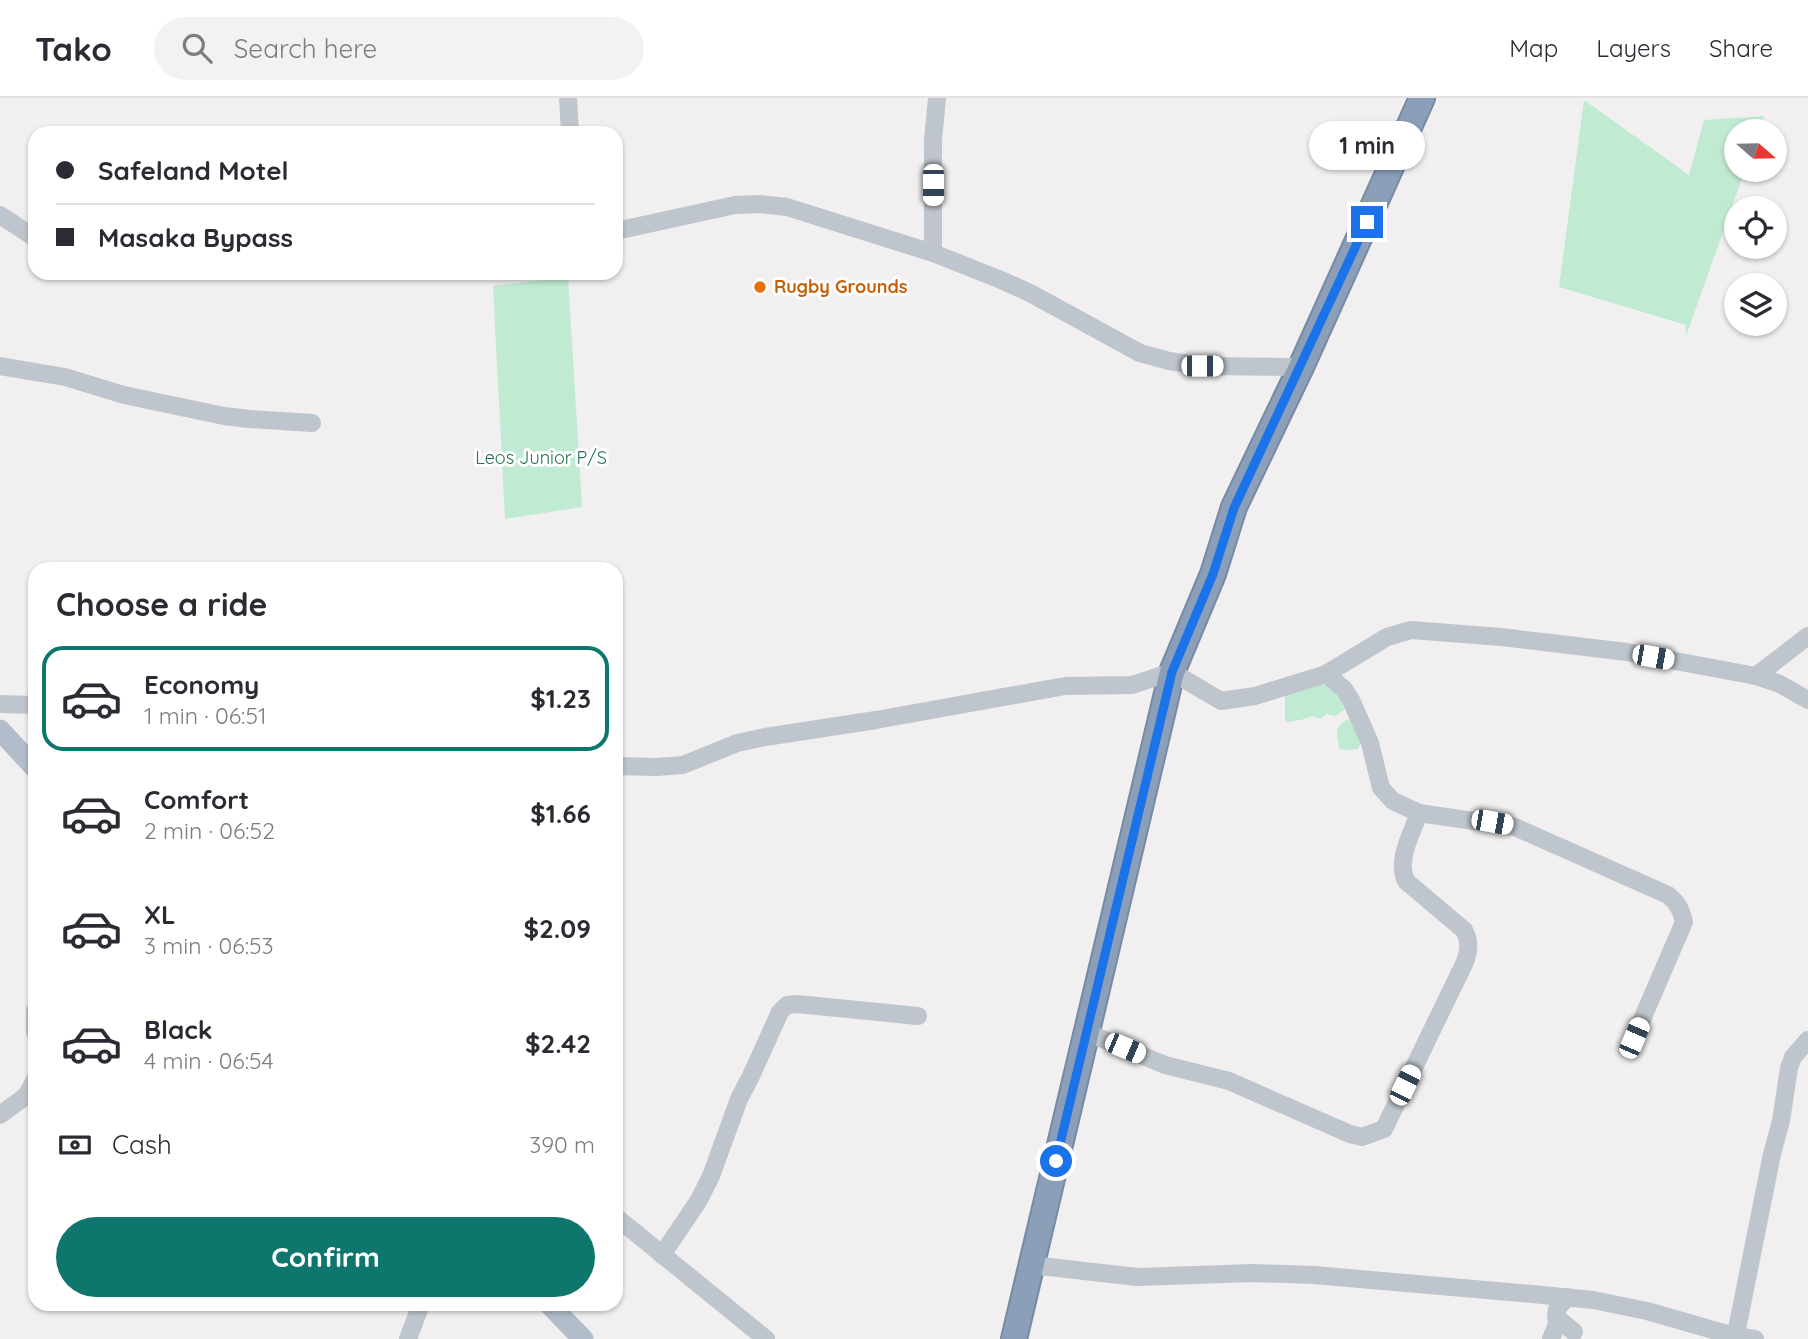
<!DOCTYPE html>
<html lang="en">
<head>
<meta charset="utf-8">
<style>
  :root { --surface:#fff; --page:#f2f2f3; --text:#2b2b33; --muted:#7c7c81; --line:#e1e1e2; --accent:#0f766e }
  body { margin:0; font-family:Quicksand,sans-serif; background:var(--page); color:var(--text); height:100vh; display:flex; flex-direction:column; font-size:26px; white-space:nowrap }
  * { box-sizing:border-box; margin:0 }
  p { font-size:23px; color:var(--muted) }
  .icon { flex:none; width:38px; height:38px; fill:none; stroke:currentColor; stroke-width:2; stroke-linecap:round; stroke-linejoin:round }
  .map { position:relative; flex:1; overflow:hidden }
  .side { position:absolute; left:28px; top:464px; width:595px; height:749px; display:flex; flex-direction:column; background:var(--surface); border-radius:21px; box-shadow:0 2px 5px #0004 }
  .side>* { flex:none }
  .banner { position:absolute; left:28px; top:28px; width:595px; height:154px; border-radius:21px; box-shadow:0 2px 5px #0004; display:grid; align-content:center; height:154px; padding:0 28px; background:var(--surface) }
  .needle { width:46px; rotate:110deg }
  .fabs { position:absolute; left:1724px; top:21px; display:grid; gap:14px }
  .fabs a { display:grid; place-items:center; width:63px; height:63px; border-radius:50%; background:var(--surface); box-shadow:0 2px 5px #0004; font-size:35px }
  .end { position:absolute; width:32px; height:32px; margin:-16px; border:9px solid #1a73e8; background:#fff; box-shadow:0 0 0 4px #fff }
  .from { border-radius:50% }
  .bubble { position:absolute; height:49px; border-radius:24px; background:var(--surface); box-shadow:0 2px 5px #0004; font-size:23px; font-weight:700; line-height:49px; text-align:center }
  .car { position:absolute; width:21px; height:42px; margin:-21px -10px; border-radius:9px; box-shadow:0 0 5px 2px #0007; background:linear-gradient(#fff 24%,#345 0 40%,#fff 0 76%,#345 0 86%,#fff 0) }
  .banner b { display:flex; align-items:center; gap:24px; height:66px; font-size:26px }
  .banner b+b { border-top:2px solid var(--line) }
  .banner i { width:18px; height:18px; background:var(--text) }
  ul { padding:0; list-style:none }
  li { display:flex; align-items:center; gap:21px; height:105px; margin:0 14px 10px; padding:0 14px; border:4px solid transparent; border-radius:21px }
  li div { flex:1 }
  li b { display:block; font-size:26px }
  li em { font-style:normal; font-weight:700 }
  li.active { border-color:var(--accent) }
  li>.icon { width:63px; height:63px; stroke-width:1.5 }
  h2 { padding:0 28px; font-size:32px; line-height:84px }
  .pay { display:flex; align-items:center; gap:18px; height:77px; padding:0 28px; font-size:26px }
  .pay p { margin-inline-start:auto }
  .primary-button { display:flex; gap:14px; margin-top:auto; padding:14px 28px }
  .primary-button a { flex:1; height:80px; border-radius:42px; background:var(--accent); color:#fff; font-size:28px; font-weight:700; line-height:80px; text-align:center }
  header { display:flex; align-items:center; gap:42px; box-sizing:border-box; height:98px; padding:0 35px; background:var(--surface); border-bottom:2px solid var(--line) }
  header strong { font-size:33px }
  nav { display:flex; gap:38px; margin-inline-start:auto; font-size:24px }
  .search { width:490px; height:63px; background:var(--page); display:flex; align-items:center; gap:18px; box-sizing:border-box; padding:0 24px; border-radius:38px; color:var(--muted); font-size:26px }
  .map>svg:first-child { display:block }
  .green { fill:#c1ead3 }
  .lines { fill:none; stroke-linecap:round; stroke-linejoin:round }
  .highway-casing { stroke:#778aa4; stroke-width:28 }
  .minor { stroke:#bec5cc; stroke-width:18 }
  .major { stroke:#b1bdca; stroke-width:21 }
  .highway { stroke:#8b9fb8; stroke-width:24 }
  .route { stroke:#1a73e8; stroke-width:9 }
  .food-dot { fill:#e8710a; stroke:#fff; stroke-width:2.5 }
  .labels { text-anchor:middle; stroke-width:6; stroke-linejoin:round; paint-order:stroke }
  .food-label { font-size:18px; font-weight:bold; fill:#c56008; stroke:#fff; text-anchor:start }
  .park-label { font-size:18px; fill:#21744e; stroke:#fff }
</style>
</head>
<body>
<header>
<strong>Tako</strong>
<div class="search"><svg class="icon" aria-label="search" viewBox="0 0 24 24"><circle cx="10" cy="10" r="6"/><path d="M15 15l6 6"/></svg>Search here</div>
<nav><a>Map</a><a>Layers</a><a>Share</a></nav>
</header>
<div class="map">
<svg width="1808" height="1241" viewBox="0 0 1808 1241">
  <rect width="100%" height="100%" fill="#f1efef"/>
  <!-- green -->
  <g class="green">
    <path d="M1584 2 1689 77 1704 22 1764 18 1758 33H1736V72H1745L1686 238V227L1559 189Z"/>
    <path d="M568 179 582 409 505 421 493 188Z"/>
    <path d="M1313 584C1333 587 1337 592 1345 611L1336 618 1326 616 1321 621 1312 618 1301 622 1287 624 1285 621V596Z"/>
    <path d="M1350 620 1361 644 1358 651 1344 652 1339 651C1338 632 1331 631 1350 620Z"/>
  </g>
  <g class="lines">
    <!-- highway casing -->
    <g class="highway-casing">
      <path id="highway" d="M1014 1241 1172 574 1213 476 1234 409 1301 269 1422 0"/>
    </g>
    <!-- minor -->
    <g class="minor">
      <path d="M568 0 570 35"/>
      <path d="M0 117 35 140"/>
      <path d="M616 133 735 107 760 106 787 109 933 155 1001 182 1030 195 1140 255 1169 263 1202 268 1301 269"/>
      <path d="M933 155V42L937 0"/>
      <path d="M0 268 65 279 124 297 224 318 249 321 312 325"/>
      <path d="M1326 576 1344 591 1351 602 1370 645 1381 690 1393 703 1419 715 1515 729 1668 797C1678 805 1681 812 1684 824L1634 940"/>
      <path d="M1756 578 1808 538"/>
      <path d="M0 606 35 607"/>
      <path d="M616 668 657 669 683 667 737 645 765 639 876 622 1065 588 1132 587 1172 574 1221 603 1255 598 1326 576 1387 539 1411 532 1501 539 1627 554 1756 578 1780 586 1808 602"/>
      <path d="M35 912V934"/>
      <path d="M1086 934 1165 967 1229 983 1350 1036 1362 1039 1384 1031 1465 864C1469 852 1470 843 1464 832L1406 783C1396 762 1412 735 1419 715"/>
      <path d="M0 1017 26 998 35 982"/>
      <path d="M616 1119 766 1241"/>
      <path d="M662 1157 699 1102 711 1078 739 1001 751 978 780 914 787 907 797 906 918 918"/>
      <path d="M1032 1167 1137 1179 1252 1175 1314 1177 1532 1196 1593 1202 1647 1213 1734 1238 1755 1241"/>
      <path d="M1567 1199 1557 1211 1556 1219 1574 1234"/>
      <path d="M408 1241 421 1206"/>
      <path d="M1551 1241 1559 1221"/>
      <path d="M1735 1241 1772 1056 1781 1023 1789 970 1793 959 1808 942"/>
    </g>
    <!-- major -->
    <g class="major">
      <path d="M0 632 35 670"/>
      <path d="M549 1206 583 1241"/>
    </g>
    <!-- highway -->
    <use href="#highway" class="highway"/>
  </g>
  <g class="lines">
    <!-- route -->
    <path class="route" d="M1056 1063 1172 574 1213 476 1234 410 1367 124"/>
  </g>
  <!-- markers -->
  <circle class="food-dot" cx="760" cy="189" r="7"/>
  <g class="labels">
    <!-- food labels -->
    <g class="food-label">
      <text x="774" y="195">Rugby Grounds</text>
    </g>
    <!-- park labels -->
    <g class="park-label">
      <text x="541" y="366">Leos Junior P/S</text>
    </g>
  </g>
</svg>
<div class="fabs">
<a><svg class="needle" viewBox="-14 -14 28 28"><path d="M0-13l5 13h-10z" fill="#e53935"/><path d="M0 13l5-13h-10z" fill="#7c7c81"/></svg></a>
<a><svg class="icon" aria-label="locate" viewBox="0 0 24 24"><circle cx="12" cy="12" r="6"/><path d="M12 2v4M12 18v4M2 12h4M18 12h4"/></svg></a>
<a><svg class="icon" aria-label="layers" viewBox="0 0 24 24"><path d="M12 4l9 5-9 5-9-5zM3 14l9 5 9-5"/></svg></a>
</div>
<i class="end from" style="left:1056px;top:1063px"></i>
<i class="end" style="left:1367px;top:124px"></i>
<div class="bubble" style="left:1309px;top:23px;width:116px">1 min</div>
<i class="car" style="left:933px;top:87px;rotate:180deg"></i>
<i class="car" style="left:1202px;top:268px;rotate:90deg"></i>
<i class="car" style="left:1653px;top:559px;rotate:100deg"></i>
<i class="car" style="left:1492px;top:724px;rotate:100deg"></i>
<i class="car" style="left:1634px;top:940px;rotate:23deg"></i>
<i class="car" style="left:1125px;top:950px;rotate:113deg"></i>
<i class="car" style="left:1405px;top:987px;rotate:26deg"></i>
<div class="banner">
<b><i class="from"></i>Safeland Motel</b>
<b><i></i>Masaka Bypass</b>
</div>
<section class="side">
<h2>Choose a ride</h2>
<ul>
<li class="active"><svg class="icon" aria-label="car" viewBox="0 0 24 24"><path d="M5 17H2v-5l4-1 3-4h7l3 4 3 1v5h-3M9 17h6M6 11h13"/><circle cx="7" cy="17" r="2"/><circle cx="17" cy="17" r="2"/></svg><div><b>Economy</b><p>1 min · 06:51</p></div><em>$1.23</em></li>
<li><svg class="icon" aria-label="car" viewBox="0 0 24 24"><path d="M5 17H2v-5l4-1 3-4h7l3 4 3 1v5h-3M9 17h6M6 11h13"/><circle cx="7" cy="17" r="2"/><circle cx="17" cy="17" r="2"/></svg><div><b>Comfort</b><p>2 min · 06:52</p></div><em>$1.66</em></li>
<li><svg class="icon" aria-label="car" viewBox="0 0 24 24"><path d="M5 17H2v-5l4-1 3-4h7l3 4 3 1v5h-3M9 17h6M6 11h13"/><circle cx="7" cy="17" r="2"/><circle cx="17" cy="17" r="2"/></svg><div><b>XL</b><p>3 min · 06:53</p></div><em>$2.09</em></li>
<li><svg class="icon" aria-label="car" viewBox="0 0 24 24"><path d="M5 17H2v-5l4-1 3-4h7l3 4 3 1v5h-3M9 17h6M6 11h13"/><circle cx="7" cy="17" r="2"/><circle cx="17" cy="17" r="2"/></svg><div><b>Black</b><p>4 min · 06:54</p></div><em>$2.42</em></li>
</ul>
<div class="pay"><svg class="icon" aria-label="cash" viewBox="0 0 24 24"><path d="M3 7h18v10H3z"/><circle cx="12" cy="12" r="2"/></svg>Cash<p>390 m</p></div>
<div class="primary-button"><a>Confirm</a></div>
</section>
</div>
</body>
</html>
